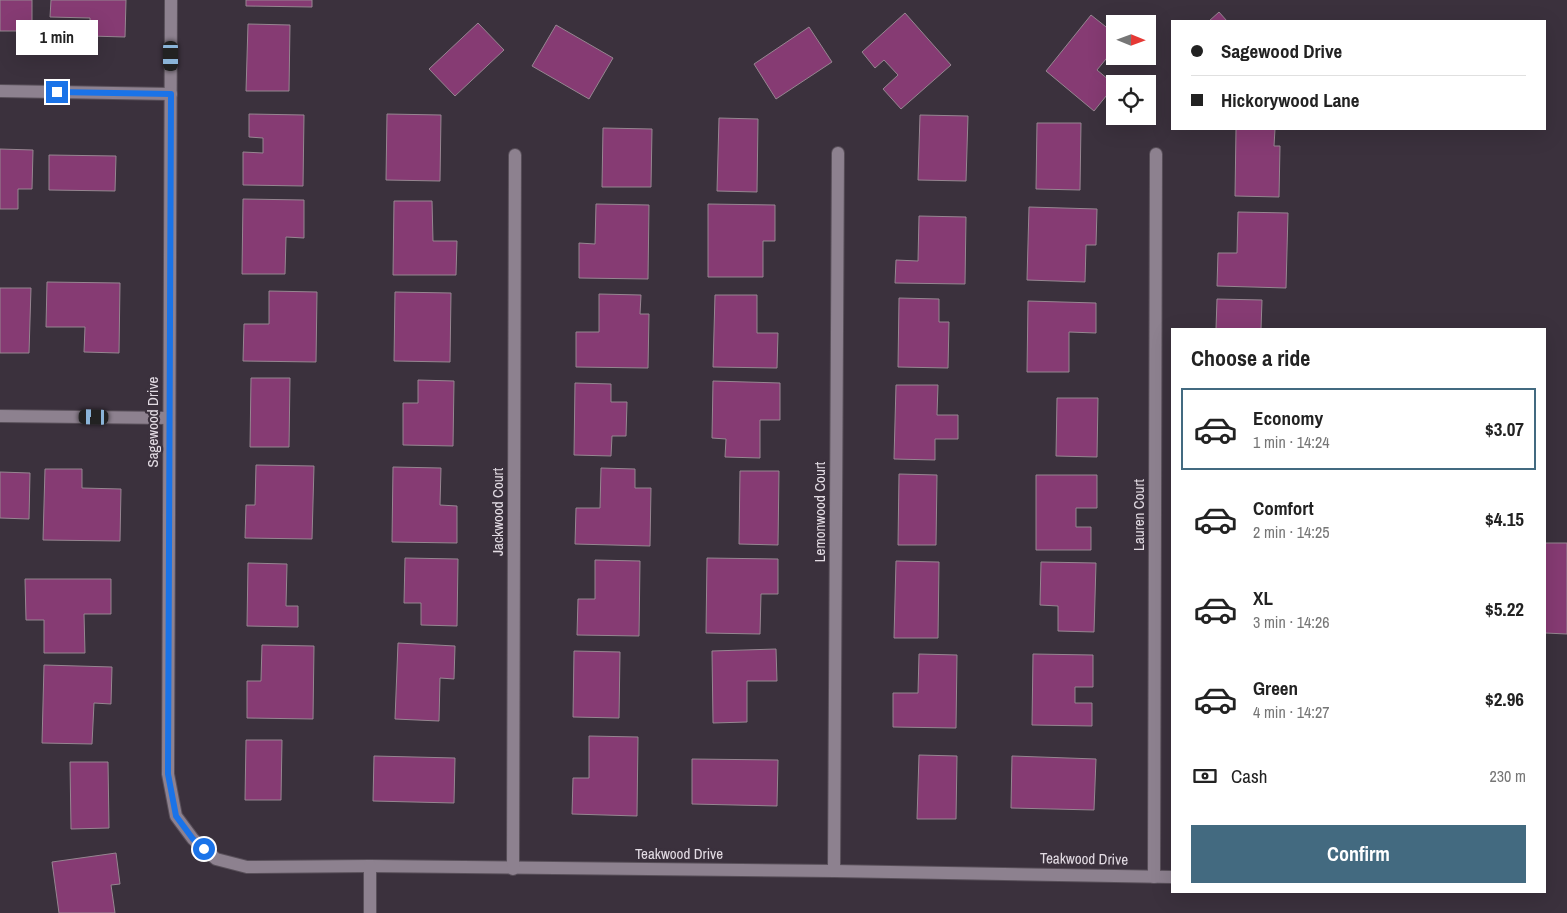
<!DOCTYPE html>
<html lang="en">
<head>
<meta charset="utf-8">
<style>
  :root { --surface:#fff; --page:#f2f2f2; --text:#222; --muted:#767676; --line:#e0e0e0; --accent:#436a80 }
  body { margin:0; font-family:"Archivo Narrow",sans-serif; background:var(--page); color:var(--text); height:100vh; display:flex; flex-direction:column; font-size:19px; white-space:nowrap }
  * { box-sizing:border-box; margin:0 }
  p { font-size:16px; color:var(--muted) }
  .icon { flex:none; width:28px; height:28px; fill:none; stroke:currentColor; stroke-width:2; stroke-linecap:round; stroke-linejoin:round }
  .map { position:relative; flex:1; overflow:hidden }
  .panel { position:absolute; left:1171px; top:328px; width:375px; height:565px; display:flex; flex-direction:column; background:var(--surface); border-radius:0px; box-shadow:0 5px 20px #0002 }
  .panel>* { flex:none }
  .top-card { position:absolute; left:1171px; top:20px; width:375px; height:110px; border-radius:0px; box-shadow:0 5px 20px #0002; display:grid; align-content:center; height:110px; padding:0 20px; background:var(--surface) }
  .needle { width:32px; rotate:91deg }
  .controls { position:absolute; left:1106px; top:15px; display:grid; gap:10px }
  .controls a { display:grid; place-items:center; width:50px; height:50px; border-radius:0px; background:var(--surface); box-shadow:0 5px 20px #0002; font-size:25px }
  .end { position:absolute; width:22px; height:22px; margin:-11px; border:6px solid #1a73e8; background:#fff; box-shadow:0 0 0 2px #fff }
  .from { border-radius:50% }
  .bubble { position:absolute; height:35px; border-radius:0px; background:var(--surface); box-shadow:0 5px 20px #0002; font-size:16px; font-weight:800; line-height:35px; text-align:center }
  .car { position:absolute; width:15px; height:30px; margin:-15px -8px; border-radius:6px; box-shadow:0 0 4px 1px #0007; background:linear-gradient(#222 24%,#8ab4d8 0 40%,#222 0 76%,#8ab4d8 0 86%,#222 0) }
  .top-card b { display:flex; align-items:center; gap:18px; height:48px; font-size:19px }
  .top-card b+b { border-top:1px solid var(--line) }
  .top-card i { width:12px; height:12px; background:var(--text) }
  ul { padding:0; list-style:none }
  li { display:flex; align-items:center; gap:15px; height:82px; margin:0 10px 8px; padding:0 10px; border:2px solid transparent; border-radius:0px }
  li div { flex:1 }
  li b { display:block; font-size:19px }
  li em { font-style:normal; font-weight:800 }
  li.current { border-color:var(--accent) }
  li>.icon { width:45px; height:45px; stroke-width:1.5 }
  h2 { padding:0 20px; font-size:22px; line-height:60px }
  .pay { display:flex; align-items:center; gap:12px; height:55px; padding:0 20px; font-size:19px }
  .pay p { margin-inline-start:auto }
  .action { display:flex; gap:10px; margin-top:auto; padding:10px 20px }
  .action a { flex:1; height:58px; border-radius:0px; background:var(--accent); color:#fff; font-size:20px; font-weight:800; line-height:58px; text-align:center }
  .map>svg:first-child { display:block }
  .building { fill:#863b73; stroke:#968691 }
  .lines { fill:none; stroke-linecap:round; stroke-linejoin:round }
  .minor-casing { stroke:#584f59; stroke-width:14 }
  .minor { stroke:#8d818f; stroke-width:12 }
  .route { stroke:#1a73e8; stroke-width:6 }
  .labels { text-anchor:middle; stroke-width:4.5; stroke-linejoin:round; paint-order:stroke }
  .street-label { font-size:15px; fill:#e2dbe3; stroke:#3b313d }
</style>
</head>
<body>
<div class="map">
<svg width="1567" height="913" viewBox="0 0 1567 913">
  <rect width="100%" height="100%" fill="#3b313d"/>
  <!-- building -->
  <g class="building">
    <rect x="0" y="0" width="32" height="31"/>
    <path d="M51 0H126L125 37 90 36V18L50 17Z"/>
    <path d="M246 0H312V7L246 6Z"/>
    <path d="M1219 12 1227 21H1209Z"/>
    <path d="M905 13 951 65 901 109 883 89 898 75 884 60 875 68 862 52Z"/>
    <path d="M1091 15 1115 34V48L1097 70 1115 85 1094 111 1046 71Z"/>
    <path d="M478 23 504 50 455 96 429 69Z"/>
    <path d="M248 24 290 25 289 91H246Z"/>
    <path d="M556 25 613 58 589 99 532 66Z"/>
    <path d="M809 27 832 62 776 99 754 64Z"/>
    <path d="M249 114 304 115 303 186 243 185V152L263 153V138L249 137Z"/>
    <path d="M387 114 441 115 440 181 386 180Z"/>
    <path d="M920 115 968 116 966 181 918 180Z"/>
    <path d="M719 118 758 119 757 192 717 191Z"/>
    <path d="M1037 123H1081L1080 190 1036 189Z"/>
    <path d="M603 128 652 129 651 187H602Z"/>
    <path d="M1236 129H1275L1274 146H1280L1279 197 1235 196Z"/>
    <path d="M0 149 33 150 32 189H18V209H0Z"/>
    <path d="M49 155 116 156 115 191 49 190Z"/>
    <path d="M243 199 304 200V238L286 237 285 274H242Z"/>
    <path d="M394 201H432L433 241H457L456 275H393Z"/>
    <path d="M596 204 649 205 648 279 579 278V243L595 244Z"/>
    <path d="M708 204 775 205V241H763V277H708Z"/>
    <path d="M1029 207 1097 209 1096 245H1086L1085 282 1027 280Z"/>
    <path d="M1238 212 1288 213 1286 288 1217 286 1218 253H1237Z"/>
    <path d="M919 216 966 217 965 284 895 283 896 260 918 261Z"/>
    <path d="M47 282 120 283 119 353 84 352 85 327H46Z"/>
    <path d="M0 288H31L29 353H0Z"/>
    <path d="M269 291 317 292 316 362 243 361 244 324H269Z"/>
    <path d="M395 292 451 293 450 362 394 361Z"/>
    <path d="M599 294 641 295 640 314H649L648 368 576 367V332H599Z"/>
    <path d="M715 295H757V333H778L777 368 713 367Z"/>
    <path d="M899 298 939 299V322H949L948 368 898 367Z"/>
    <path d="M1217 299 1262 300 1261 329H1216Z"/>
    <path d="M1028 301 1096 303V333L1069 332V372H1027Z"/>
    <path d="M251 378H290L289 447H250Z"/>
    <path d="M418 380 454 381 453 446 403 445V403H418Z"/>
    <path d="M713 381 780 383V420H760V458L725 457 726 439 712 438Z"/>
    <path d="M575 383 611 384V402H627L626 436H612L611 456 574 455Z"/>
    <path d="M896 385H938L937 415H958V439H935V460L894 459Z"/>
    <path d="M1057 398H1098L1097 457 1056 456Z"/>
    <path d="M256 465 314 466 312 539 245 538 246 505H255Z"/>
    <path d="M393 467 441 468 440 505 457 506V543L392 542Z"/>
    <path d="M601 468 635 469V488H651L650 546 575 544 576 508H600Z"/>
    <path d="M45 469H82V488L121 489 120 541 43 540Z"/>
    <path d="M740 471H779L778 545 739 544Z"/>
    <path d="M0 472 30 473 29 519 0 518Z"/>
    <path d="M899 474 937 475 936 545H898Z"/>
    <path d="M1036 475H1097V508H1076V527H1091V550H1036Z"/>
    <path d="M1545 543H1567V634L1545 633Z"/>
    <path d="M405 558 458 559 457 626 421 625V603H404Z"/>
    <path d="M707 558 778 559V594H761L760 634 706 633Z"/>
    <path d="M595 560 640 561 639 636 577 635 578 599H595Z"/>
    <path d="M896 561 939 562 938 638H894Z"/>
    <path d="M1041 562 1096 563 1094 632 1058 631V606L1040 605Z"/>
    <path d="M248 563 287 564 286 606H298V627L247 626Z"/>
    <path d="M25 579H111V614H84L85 653H44V620H26Z"/>
    <path d="M398 643 455 646 454 679 440 678 439 721 395 719Z"/>
    <path d="M262 645 314 646 313 719 247 718V681H261Z"/>
    <path d="M776 649 777 681H747V722L713 723 712 651Z"/>
    <path d="M574 651 620 652 619 718 573 717Z"/>
    <path d="M919 654 957 655 956 728 893 727V693H918Z"/>
    <path d="M1033 654 1093 655V687H1075V703H1092V726L1032 725Z"/>
    <path d="M44 665 112 667 111 704 94 703 92 744 42 743Z"/>
    <path d="M589 736 638 737 637 816 572 814 573 778H589Z"/>
    <path d="M246 740H282L281 800H245Z"/>
    <path d="M919 755 957 756 956 819H917Z"/>
    <path d="M374 756 455 758 454 803 373 801Z"/>
    <path d="M1012 756 1096 759 1094 810 1011 808Z"/>
    <path d="M692 759 778 760 777 806 692 804Z"/>
    <path d="M70 762H108L109 828 71 829Z"/>
    <path d="M116 853 120 884 111 885 115 913H59L52 862Z"/>
  </g>
  <g class="lines">
    <!-- minor casing -->
    <g class="minor-casing">
      <g id="minor">
        <path d="M171 0 168 774 176 816 193 839 216 859 247 867 370 866 834 871 1172 877"/>
        <path d="M0 91 171 94"/>
        <path d="M0 416 169 418"/>
        <path d="M370 866V913"/>
        <path d="M513 869 515 155"/>
        <path d="M834 871 838 153"/>
        <path d="M1154 877 1156 154"/>
      </g>
    </g>
    <!-- minor -->
    <use href="#minor" class="minor"/>
  </g>
  <g class="lines">
    <!-- route -->
    <path class="route" d="M57 92 171 94 168 774 176 816 193 839 204 849"/>
  </g>
  <g class="labels">
    <!-- street labels -->
    <g class="street-label">
      <text transform="translate(153 422) rotate(-90)" y="5">Sagewood Drive</text>
      <text transform="translate(498 512) rotate(-90)" y="5">Jackwood Court</text>
      <text transform="translate(820 512) rotate(-90)" y="5">Lemonwood Court</text>
      <text transform="translate(1139 515) rotate(-90)" y="5">Lauren Court</text>
      <text x="679" y="859">Teakwood Drive</text>
      <text transform="translate(1084 859) rotate(1)" y="5">Teakwood Drive</text>
    </g>
  </g>
</svg>
<div class="controls">
<a><svg class="needle" viewBox="-14 -14 28 28"><path d="M0-13l5 13h-10z" fill="#e53935"/><path d="M0 13l5-13h-10z" fill="#767676"/></svg></a>
<a><svg class="icon" aria-label="locate" viewBox="0 0 24 24"><circle cx="12" cy="12" r="6"/><path d="M12 2v4M12 18v4M2 12h4M18 12h4"/></svg></a>
</div>
<i class="end from" style="left:204px;top:849px"></i>
<i class="end" style="left:57px;top:92px"></i>
<div class="bubble" style="left:16px;top:20px;width:82px">1 min</div>
<i class="car" style="left:171px;top:56px;rotate:180deg"></i>
<i class="car" style="left:94px;top:417px;rotate:271deg"></i>
<div class="top-card">
<b><i class="from"></i>Sagewood Drive</b>
<b><i></i>Hickorywood Lane</b>
</div>
<section class="panel">
<h2>Choose a ride</h2>
<ul>
<li class="current"><svg class="icon" aria-label="car" viewBox="0 0 24 24"><path d="M5 17H2v-5l4-1 3-4h7l3 4 3 1v5h-3M9 17h6M6 11h13"/><circle cx="7" cy="17" r="2"/><circle cx="17" cy="17" r="2"/></svg><div><b>Economy</b><p>1 min · 14:24</p></div><em>$3.07</em></li>
<li><svg class="icon" aria-label="car" viewBox="0 0 24 24"><path d="M5 17H2v-5l4-1 3-4h7l3 4 3 1v5h-3M9 17h6M6 11h13"/><circle cx="7" cy="17" r="2"/><circle cx="17" cy="17" r="2"/></svg><div><b>Comfort</b><p>2 min · 14:25</p></div><em>$4.15</em></li>
<li><svg class="icon" aria-label="car" viewBox="0 0 24 24"><path d="M5 17H2v-5l4-1 3-4h7l3 4 3 1v5h-3M9 17h6M6 11h13"/><circle cx="7" cy="17" r="2"/><circle cx="17" cy="17" r="2"/></svg><div><b>XL</b><p>3 min · 14:26</p></div><em>$5.22</em></li>
<li><svg class="icon" aria-label="car" viewBox="0 0 24 24"><path d="M5 17H2v-5l4-1 3-4h7l3 4 3 1v5h-3M9 17h6M6 11h13"/><circle cx="7" cy="17" r="2"/><circle cx="17" cy="17" r="2"/></svg><div><b>Green</b><p>4 min · 14:27</p></div><em>$2.96</em></li>
</ul>
<div class="pay"><svg class="icon" aria-label="cash" viewBox="0 0 24 24"><path d="M3 7h18v10H3z"/><circle cx="12" cy="12" r="2"/></svg>Cash<p>230 m</p></div>
<div class="action"><a>Confirm</a></div>
</section>
</div>
</body>
</html>
